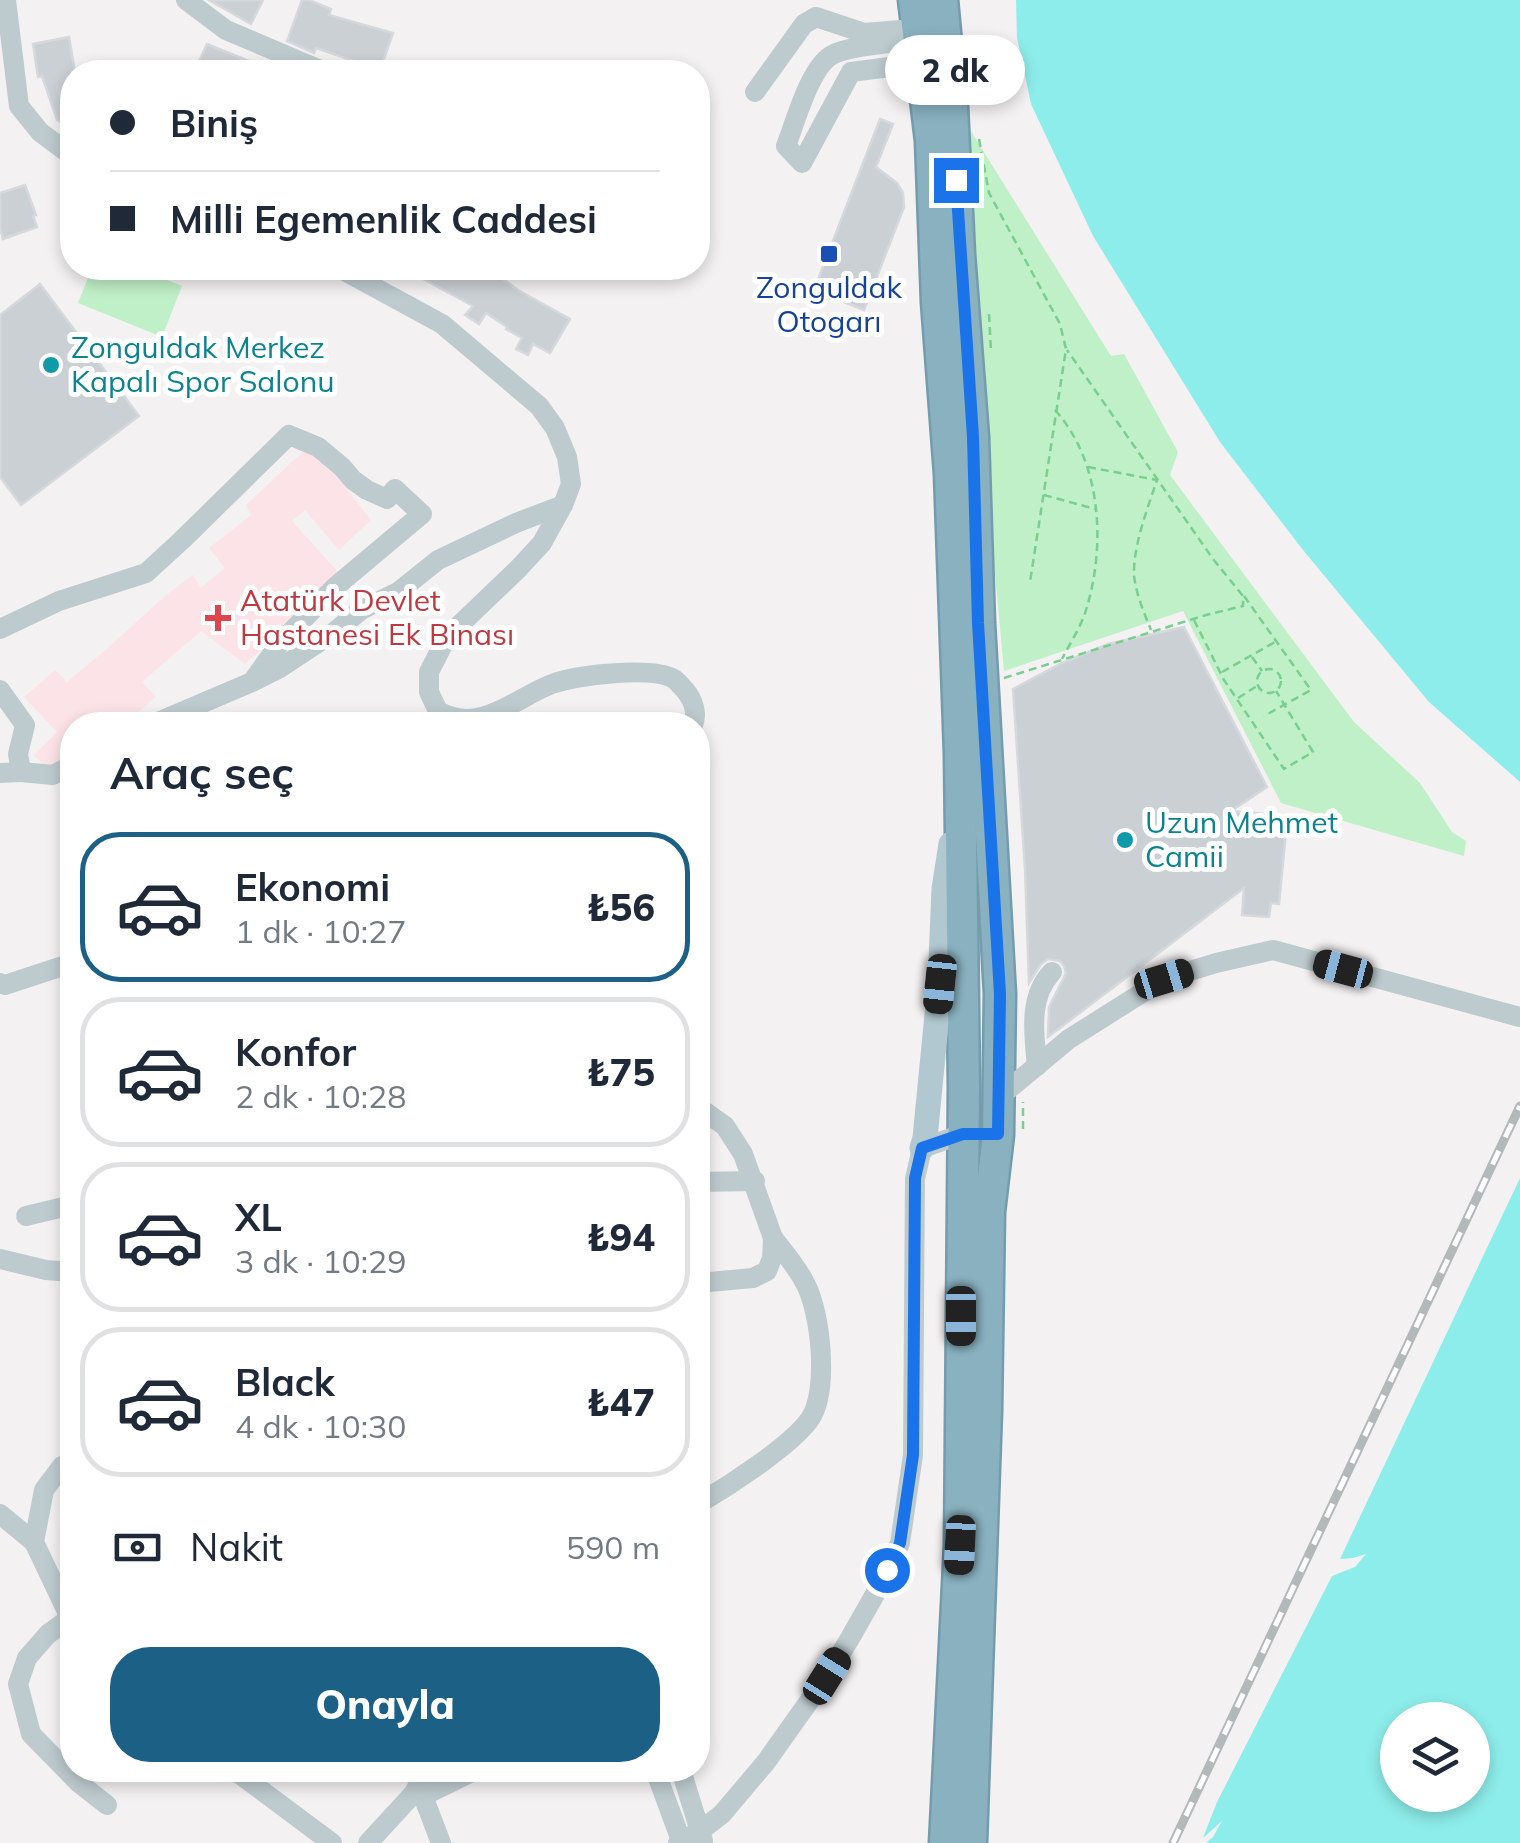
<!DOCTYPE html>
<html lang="tr">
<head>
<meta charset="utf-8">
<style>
  :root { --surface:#fff; --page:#f6f6f7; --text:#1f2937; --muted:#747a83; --line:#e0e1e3; --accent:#1c6086 }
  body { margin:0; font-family:Mulish,sans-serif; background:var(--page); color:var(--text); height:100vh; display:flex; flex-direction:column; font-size:38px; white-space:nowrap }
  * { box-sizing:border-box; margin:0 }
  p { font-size:32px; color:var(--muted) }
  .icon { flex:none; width:55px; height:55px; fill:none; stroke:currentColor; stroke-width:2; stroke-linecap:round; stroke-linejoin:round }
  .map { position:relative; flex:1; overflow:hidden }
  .panel { position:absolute; left:60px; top:712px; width:650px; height:1070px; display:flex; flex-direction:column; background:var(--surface); border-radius:40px; box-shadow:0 5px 15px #0003 }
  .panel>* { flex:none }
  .hud { position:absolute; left:60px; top:60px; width:650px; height:220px; border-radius:40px; box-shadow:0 5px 15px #0003; display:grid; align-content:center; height:220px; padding:0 50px; background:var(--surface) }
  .controls { position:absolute; left:1380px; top:1702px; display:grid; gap:20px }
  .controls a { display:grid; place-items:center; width:110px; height:110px; border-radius:50%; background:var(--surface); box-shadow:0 5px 15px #0003; font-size:50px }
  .end { position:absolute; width:45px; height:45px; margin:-22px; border:12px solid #1a73e8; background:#fff; box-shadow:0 0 0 5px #fff }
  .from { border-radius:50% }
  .bubble { position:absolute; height:70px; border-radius:35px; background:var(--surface); box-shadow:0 5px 15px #0003; font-size:32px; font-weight:800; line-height:70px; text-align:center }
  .car { position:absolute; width:30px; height:60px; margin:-30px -15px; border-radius:12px; box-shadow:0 0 8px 2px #0007; background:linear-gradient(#222 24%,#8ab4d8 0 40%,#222 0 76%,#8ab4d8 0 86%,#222 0) }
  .hud b { display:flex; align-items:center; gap:35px; height:95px; font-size:38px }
  .hud b+b { border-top:2px solid var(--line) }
  .hud i { width:25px; height:25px; background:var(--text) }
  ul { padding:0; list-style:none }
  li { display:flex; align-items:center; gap:30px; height:150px; margin:0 20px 15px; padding:0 30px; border:5px solid var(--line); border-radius:40px }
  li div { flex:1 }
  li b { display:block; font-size:38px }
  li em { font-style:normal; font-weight:800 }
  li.selected { border-color:var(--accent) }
  li>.icon { width:90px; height:90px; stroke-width:1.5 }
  h2 { padding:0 50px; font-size:45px; line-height:120px }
  .pay { display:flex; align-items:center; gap:25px; height:110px; padding:0 50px; font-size:38px }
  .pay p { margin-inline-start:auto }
  .cta { display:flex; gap:20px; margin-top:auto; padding:20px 50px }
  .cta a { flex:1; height:115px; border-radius:40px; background:var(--accent); color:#fff; font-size:40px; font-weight:800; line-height:115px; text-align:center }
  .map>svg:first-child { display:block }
  .medical { fill:#fce3e7 }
  .green { fill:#c0f0c7 }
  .water { fill:#8dedea; fill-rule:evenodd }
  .building { fill:#cbd0d4; stroke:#d5d9dd; stroke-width:2.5 }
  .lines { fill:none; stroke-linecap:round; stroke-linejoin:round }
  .highway-casing { stroke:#749cac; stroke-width:35 }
  .path { stroke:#78cf8f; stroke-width:2.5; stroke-dasharray:8 5; stroke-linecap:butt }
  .minor { stroke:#bdcace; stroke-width:20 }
  .major { stroke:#b1c8d0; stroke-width:25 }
  .highway { stroke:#89b1c0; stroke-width:30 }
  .rail-casing { stroke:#b3b8bb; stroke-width:9 }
  .rail { stroke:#fff; stroke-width:5; stroke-dasharray:15; stroke-linecap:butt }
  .route { stroke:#1a73e8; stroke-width:12 }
  .transit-dot { fill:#1a4fb4; stroke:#fff; stroke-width:4 }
  .culture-dot { fill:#0f9aa8; stroke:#fff; stroke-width:4 }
  .health-dot { fill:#e0444e; stroke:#fff; stroke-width:4 }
  .labels { text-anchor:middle; stroke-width:10; stroke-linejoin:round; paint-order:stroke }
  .transit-label { font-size:30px; fill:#164399; stroke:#fff }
  .culture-label { font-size:30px; fill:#0d838f; stroke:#fff; text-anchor:start }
  .health-label { font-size:30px; fill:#be3a42; stroke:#fff; text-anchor:start }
</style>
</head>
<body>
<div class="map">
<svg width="1520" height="1843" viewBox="0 0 1520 1843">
  <rect width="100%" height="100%" fill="#f4f1f2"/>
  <!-- medical -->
  <path class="medical" d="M311 444 371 520 339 550 305 510 292 521 339 573 309 605 245 664 201 631 142 682 156 697 135 715 106 725H72V756L53 775 34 755 57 732 24 697 55 670 67 682 110 646 166 595 193 575 201 588 225 568 209 548 251 515 246 505Z"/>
  <!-- green -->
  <g class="green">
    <path d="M964 120 1111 356 1124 354 1178 452 1170 475 1354 722 1420 783 1452 832 1466 841 1464 856 1281 803 1183 611 1004 671 986 475Z"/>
    <path d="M92 268H137L182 286 162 337 78 303Z"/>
  </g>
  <!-- water -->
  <g class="water">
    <path d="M1016 0H1520V782L1429 702 1303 550 1220 442 1093 236 1031 104 1017 38Z"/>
    <path d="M1520 1178V1843H1206L1213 1837 1222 1821 1203 1838 1217 1802 1332 1576 1355 1567 1366 1554 1353 1558 1340 1559ZM1398 1720H1472V1795H1398Z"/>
  </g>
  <!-- building -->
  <g class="building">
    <path d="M209 0H263L251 24Z"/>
    <path d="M302 0H309L331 9 329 15 393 33 380 70 316 48 314 53 287 41Z"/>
    <path d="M69 37 75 72H72V128L57 120 42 76 38 77 33 44Z"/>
    <path d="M207 44 276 72H194Z"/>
    <path d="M880 119 893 124 876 167 897 183 903 193 904 207 864 310 814 290Z"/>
    <path d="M25 185 36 215 33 216 37 227 3 239 0 228V193Z"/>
    <path d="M403 268H488L518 290 570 319 550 353 533 344 528 355 516 349 522 338 506 329 507 327 486 313 479 324 465 315 473 306Z"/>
    <path d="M40 284 139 416 21 505 0 477V315Z"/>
    <path d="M1184 627 1267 787 1231 811 1278 815 1276 831 1286 832 1279 904 1271 903 1269 917 1242 915 1244 888 1048 1037 1049 1007 1066 973 1064 966 1060 961 1048 959 1041 964 1029 983 1025 869 1013 689 1062 663 1108 644Z"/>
  </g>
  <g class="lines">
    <!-- highway casing -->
    <g class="highway-casing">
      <g id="highway">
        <path d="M914 0 931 141 937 302 950 474 960 754 964 1087 960 1545 945 1843"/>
        <path d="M942 0 952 106 959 254 973 437 979 623 1000 994 998 1135 989 1212 986 1411 971 1843"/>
      </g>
    </g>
    <!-- path -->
    <g class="path">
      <path d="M979 139 989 193 1060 324 1066 349 1030 582"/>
      <path d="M989 314 991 351"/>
      <path d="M1055 410C1102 462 1106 546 1086 610 1081 627 1070 643 1062 659"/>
      <path d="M1088 467 1157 480C1148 507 1133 546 1134 575 1136 594 1144 613 1151 630"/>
      <path d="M1044 495 1095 509"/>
      <path d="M1244 596 1311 690 1264 716"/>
      <path d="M1194 620 1224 680 1284 769 1313 752 1276 691"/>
      <path d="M1252 657 1262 671"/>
      <circle cx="1269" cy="681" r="12"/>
      <path d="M1222 672 1275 642"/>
      <path d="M1004 678 1206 615 1243 606V596L1213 559 1067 350"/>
      <path d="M1238 698 1257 686"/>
      <path d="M1023 1129V1102"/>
    </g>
    <!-- minor -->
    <g class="minor">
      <path d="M6 0 19 106 40 132 72 156"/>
      <path d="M186 0 226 30 325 72"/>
      <path d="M919 40C897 43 849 45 832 55 810 67 795 123 786 146L802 163 851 72 921 63"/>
      <path d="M755 92 804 24 816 17 864 33 901 30"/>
      <path d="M339 268 442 324 539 406 555 428 567 457 571 484 563 505 542 543 518 569 447 637 429 672V692L438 711"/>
      <path d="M0 629 59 601 146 573 182 540 289 435 318 447 342 467 353 480 367 490 387 499 395 489 422 514 335 587 280 643 252 682"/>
      <path d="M0 690 25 725 18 754 21 772 0 773"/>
      <path d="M438 711C452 719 466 721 482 717 508 710 528 693 552 684 576 675 652 666 674 679 676 680 684 689 685 690 693 700 698 713 693 725"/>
      <path d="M151 725 252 682 280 668 333 633 361 610 398 592 438 560 516 523 563 505"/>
      <path d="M21 772 53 775 72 765"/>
      <path d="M0 983 5 985 72 963"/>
      <path d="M1037 1066C1034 1034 1028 997 1052 972"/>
      <path d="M999 1097 1069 1039 1164 979 1216 963 1273 950 1520 1017"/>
      <path d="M698 1107 725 1126 743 1154 773 1238 772 1258 767 1271 753 1278 698 1283"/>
      <path d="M698 1182 755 1181"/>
      <path d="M26 1216 72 1205"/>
      <path d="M0 1259 46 1270 72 1272"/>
      <path d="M72 1462 62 1466 44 1490 34 1542 72 1622"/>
      <path d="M698 1504C727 1487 791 1446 810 1419 829 1391 821 1312 805 1283 797 1267 784 1252 773 1238"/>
      <path d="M0 1514 34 1542"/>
      <path d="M69 1619 48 1634 27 1658 18 1684 31 1734 79 1783 107 1805"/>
      <path d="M234 1770 332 1843"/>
      <path d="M655 1770 682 1843"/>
      <path d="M681 1770 703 1841"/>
      <path d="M414 1793 423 1796 441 1843"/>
      <path d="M423 1796 476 1770"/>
      <path d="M368 1843 414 1793 426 1770"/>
      <path d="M678 1843 700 1831 722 1814 766 1762 827 1676 849 1640 874 1596 900 1543 913 1455 915 1179 922 1148 963 1134"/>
    </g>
    <!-- major -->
    <path class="major" d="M922 1148 925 1138 940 984 944 889 951 844"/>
    <!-- highway -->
    <use href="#highway" class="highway"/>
    <!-- rail casing -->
    <g class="rail-casing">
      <path id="rail" d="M1173 1843 1520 1106"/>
    </g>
    <!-- rail -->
    <use href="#rail" class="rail"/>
  </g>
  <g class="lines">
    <!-- route -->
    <path class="route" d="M887 1570 900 1543 913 1455 915 1178 922 1148 963 1134H998L1000 994 978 623 973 437 956 180"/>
  </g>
  <!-- markers -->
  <rect class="transit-dot" x="819" y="244" width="20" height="20" rx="5"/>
  <g class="culture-dot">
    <circle cx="51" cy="365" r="10"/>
    <circle cx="1125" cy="840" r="10"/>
  </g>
  <path class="health-dot" d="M213 603h10v10h10v10h-10v10h-10v-10h-10v-10h10z"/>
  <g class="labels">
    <!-- transit labels -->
    <g class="transit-label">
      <text x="829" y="298">Zonguldak<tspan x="829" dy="34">Otogarı</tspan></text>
    </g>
    <!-- culture labels -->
    <g class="culture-label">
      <text x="71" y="358">Zonguldak Merkez<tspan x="71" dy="34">Kapalı Spor Salonu</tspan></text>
      <text x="1145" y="833">Uzun Mehmet<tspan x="1145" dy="34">Camii</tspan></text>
    </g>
    <!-- health labels -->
    <g class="health-label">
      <text x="240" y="611">Atatürk Devlet<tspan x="240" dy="34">Hastanesi Ek Binası</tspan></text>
    </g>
  </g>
</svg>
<div class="controls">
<a><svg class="icon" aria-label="layers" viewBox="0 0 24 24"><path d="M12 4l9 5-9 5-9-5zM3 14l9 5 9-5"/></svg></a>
</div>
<i class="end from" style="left:887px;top:1570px"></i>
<i class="end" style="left:956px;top:180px"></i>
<div class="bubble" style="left:885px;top:35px;width:140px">2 dk</div>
<i class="car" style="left:1343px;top:969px;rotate:285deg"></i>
<i class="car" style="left:1164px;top:979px;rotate:73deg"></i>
<i class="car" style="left:940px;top:984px;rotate:186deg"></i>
<i class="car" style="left:961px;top:1316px;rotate:180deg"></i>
<i class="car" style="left:960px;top:1545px;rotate:183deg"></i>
<i class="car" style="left:827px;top:1676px;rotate:32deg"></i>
<div class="hud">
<b><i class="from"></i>Biniş</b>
<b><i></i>Milli Egemenlik Caddesi</b>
</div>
<section class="panel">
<h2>Araç seç</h2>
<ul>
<li class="selected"><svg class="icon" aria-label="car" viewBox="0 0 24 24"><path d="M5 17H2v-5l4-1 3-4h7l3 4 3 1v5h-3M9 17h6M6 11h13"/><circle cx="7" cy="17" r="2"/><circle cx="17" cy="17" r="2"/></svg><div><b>Ekonomi</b><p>1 dk · 10:27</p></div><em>₺56</em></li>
<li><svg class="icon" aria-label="car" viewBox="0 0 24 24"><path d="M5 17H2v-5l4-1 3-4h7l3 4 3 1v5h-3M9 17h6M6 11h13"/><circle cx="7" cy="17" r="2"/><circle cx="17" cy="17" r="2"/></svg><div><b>Konfor</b><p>2 dk · 10:28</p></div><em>₺75</em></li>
<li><svg class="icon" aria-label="car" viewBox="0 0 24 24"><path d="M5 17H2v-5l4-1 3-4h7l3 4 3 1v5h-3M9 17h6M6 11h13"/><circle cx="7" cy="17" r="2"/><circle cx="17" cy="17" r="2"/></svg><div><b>XL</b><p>3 dk · 10:29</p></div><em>₺94</em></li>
<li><svg class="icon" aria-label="car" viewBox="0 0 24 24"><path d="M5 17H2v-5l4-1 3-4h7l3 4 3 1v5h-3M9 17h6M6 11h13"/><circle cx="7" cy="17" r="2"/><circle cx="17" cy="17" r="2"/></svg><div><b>Black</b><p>4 dk · 10:30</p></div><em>₺47</em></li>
</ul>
<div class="pay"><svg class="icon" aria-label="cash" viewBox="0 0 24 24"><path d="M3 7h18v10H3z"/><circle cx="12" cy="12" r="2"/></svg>Nakit<p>590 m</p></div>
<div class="cta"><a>Onayla</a></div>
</section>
</div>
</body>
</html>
